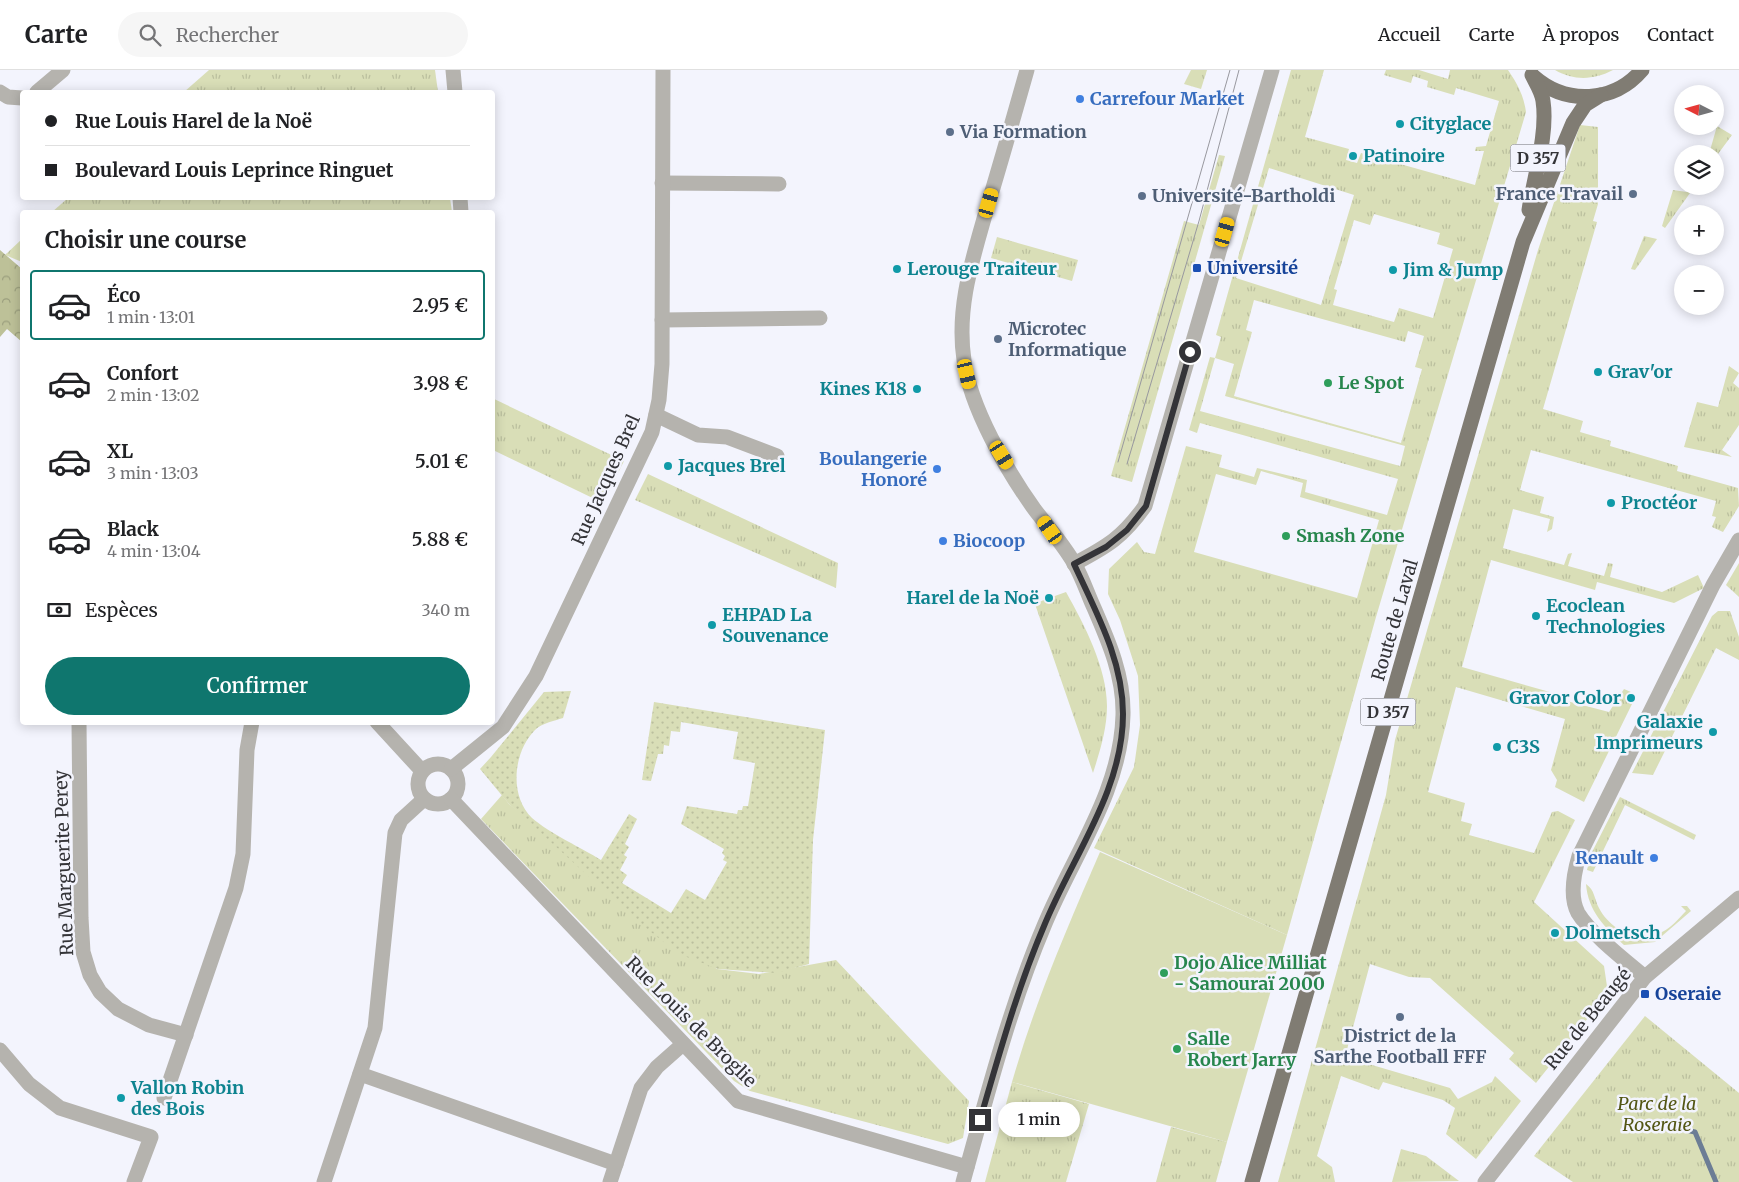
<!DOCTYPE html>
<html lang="fr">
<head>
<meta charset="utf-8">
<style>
  :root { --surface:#fff; --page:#f6f6f6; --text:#202124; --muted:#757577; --line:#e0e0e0; --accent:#0f766e }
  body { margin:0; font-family:Merriweather,serif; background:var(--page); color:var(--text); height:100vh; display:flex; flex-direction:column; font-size:19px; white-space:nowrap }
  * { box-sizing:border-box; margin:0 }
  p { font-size:16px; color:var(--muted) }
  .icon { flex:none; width:28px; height:28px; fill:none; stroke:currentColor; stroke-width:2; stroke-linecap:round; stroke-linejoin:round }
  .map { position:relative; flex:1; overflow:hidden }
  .drawer { position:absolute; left:20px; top:140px; width:475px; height:515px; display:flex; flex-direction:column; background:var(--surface); border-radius:5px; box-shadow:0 2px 12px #0003 }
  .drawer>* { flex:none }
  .guide { position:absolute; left:20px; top:20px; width:475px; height:110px; border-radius:5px; box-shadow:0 2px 12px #0003; display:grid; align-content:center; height:110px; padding:0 25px; background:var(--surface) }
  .needle { width:32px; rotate:276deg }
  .buttons { position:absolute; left:1674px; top:15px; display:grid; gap:10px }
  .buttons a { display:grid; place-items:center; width:50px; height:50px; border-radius:50%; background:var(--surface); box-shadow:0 2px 12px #0003; font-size:25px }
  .end { position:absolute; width:22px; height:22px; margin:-11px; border:6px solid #343438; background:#fff; box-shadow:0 0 0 2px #fff }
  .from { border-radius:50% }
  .bubble { position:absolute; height:35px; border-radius:18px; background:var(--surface); box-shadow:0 2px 12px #0003; font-size:16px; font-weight:600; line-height:35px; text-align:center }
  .car { position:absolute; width:15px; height:30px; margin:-15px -8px; border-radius:6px; box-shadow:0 0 4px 1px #0007; background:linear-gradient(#f5c518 24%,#345 0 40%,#f5c518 0 76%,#345 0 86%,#f5c518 0) }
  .guide b { display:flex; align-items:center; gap:18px; height:48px; font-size:19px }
  .guide b+b { border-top:1px solid var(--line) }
  .guide i { width:12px; height:12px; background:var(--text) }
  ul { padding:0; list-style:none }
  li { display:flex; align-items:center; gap:15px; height:70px; margin:0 10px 8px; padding:0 15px; border:2px solid transparent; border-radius:5px }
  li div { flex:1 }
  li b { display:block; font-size:19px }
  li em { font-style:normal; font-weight:600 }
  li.active { border-color:var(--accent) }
  li>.icon { width:45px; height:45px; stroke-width:1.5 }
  h2 { padding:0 25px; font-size:22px; line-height:60px }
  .pay { display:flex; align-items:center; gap:12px; height:55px; padding:0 25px; font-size:19px }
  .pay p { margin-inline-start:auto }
  .button { display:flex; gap:10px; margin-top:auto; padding:10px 25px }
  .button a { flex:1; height:58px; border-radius:30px; background:var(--accent); color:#fff; font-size:20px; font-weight:600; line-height:58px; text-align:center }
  header { display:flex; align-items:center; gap:30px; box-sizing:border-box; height:70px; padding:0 25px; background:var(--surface); border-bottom:1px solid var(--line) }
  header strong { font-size:24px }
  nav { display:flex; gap:28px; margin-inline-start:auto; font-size:18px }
  .search { width:350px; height:45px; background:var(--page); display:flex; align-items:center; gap:12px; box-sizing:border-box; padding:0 18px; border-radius:28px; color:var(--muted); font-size:19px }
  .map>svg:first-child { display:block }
  .grass { fill:url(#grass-tufts); fill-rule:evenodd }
  .forest { fill:url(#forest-crowns) }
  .garden { fill:url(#garden-dots) }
  .pitch { fill:#d9deb7 }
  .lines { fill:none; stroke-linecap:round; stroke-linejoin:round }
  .stream { stroke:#6c7d95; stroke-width:5 }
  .minor { stroke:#b5b3ae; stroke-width:15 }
  .major { stroke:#807c73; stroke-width:15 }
  .tram { stroke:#98989f; stroke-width:1 }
  .route { stroke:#343438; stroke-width:6 }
  .shop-dot { fill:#3f7fe0; stroke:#f3f4fd; stroke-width:2 }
  .culture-dot { fill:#0f9aa8; stroke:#f3f4fd; stroke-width:2 }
  .service-dot { fill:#5c6f8a; stroke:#f3f4fd; stroke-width:2 }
  .transit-dot { fill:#1a4fb4; stroke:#f3f4fd; stroke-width:2 }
  .leisure-dot { fill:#2e9e5b; stroke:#f3f4fd; stroke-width:2 }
  .labels { text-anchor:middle; stroke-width:5; stroke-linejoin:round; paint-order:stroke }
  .shield { fill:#f3f4fd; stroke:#6d6e73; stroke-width:1 }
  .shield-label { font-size:16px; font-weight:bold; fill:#343438 }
  .shop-label { font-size:18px; font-weight:bold; fill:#366cbe; stroke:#f3f4fd; text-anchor:start }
  .culture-label { font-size:18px; font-weight:bold; fill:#0d838f; stroke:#f3f4fd; text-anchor:start }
  .service-label { font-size:18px; font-weight:bold; fill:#4e5e75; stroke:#f3f4fd; text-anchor:start }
  .transit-label { font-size:18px; font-weight:bold; fill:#164399; stroke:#f3f4fd; text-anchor:start }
  .leisure-label { font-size:18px; font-weight:bold; fill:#27864d; stroke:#f3f4fd; text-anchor:start }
  .street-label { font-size:18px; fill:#343438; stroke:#f3f4fd }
  .park-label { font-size:18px; font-style:italic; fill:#535614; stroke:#f3f4fd }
</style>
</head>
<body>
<header>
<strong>Carte</strong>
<div class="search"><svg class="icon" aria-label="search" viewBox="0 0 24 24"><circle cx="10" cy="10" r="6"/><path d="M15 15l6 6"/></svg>Rechercher</div>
<nav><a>Accueil</a><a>Carte</a><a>À propos</a><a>Contact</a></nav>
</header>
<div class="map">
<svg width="1739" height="1112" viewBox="0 0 1739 1112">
  <defs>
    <pattern id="grass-tufts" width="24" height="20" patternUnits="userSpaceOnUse" patternTransform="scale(1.25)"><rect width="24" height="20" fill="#d9deb7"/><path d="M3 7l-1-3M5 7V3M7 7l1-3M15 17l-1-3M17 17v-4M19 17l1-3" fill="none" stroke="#bbbf9e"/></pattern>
    <pattern id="forest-crowns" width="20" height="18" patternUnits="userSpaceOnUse" patternTransform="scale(1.25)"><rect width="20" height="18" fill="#bdc198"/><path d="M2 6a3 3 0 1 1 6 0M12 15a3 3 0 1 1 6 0" fill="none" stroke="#9a9e7d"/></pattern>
    <pattern id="garden-dots" width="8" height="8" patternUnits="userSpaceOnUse" patternTransform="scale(1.25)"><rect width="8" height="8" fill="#d9deb7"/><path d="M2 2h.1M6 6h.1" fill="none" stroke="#bbbf9e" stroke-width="1.8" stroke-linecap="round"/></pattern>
  </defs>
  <rect width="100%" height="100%" fill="#f3f4fd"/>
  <!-- grass -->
  <g class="grass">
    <path d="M209 0H435L438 22H184Z"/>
    <path d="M1191 0H1207L1201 19 1184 14Z"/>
    <path d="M1291 0H1324L1305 67 1349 79 1346 90 1357 93 1361 83 1475 115 1484 81H1475L1476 77 1486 76 1499 31 1456 18 1454 25 1427 17 1428 11 1413 6 1411 13 1384 5 1386 0H1419L1448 9 1450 0H1508C1517 13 1524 26 1526 42L1376 547 1287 865 1094 778 1134 697 1140 655 1138 606 1120 550 1108 524 1109 499 1137 472 1144 482 1155 484 1186 376 1222 385 1219 397 1254 407 1257 398 1307 410 1305 422 1387 445 1398 409 1200 353 1197 363 1189 360 1210 287 1215 288 1221 267 1216 265ZM1269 98 1354 125 1321 235 1236 208ZM1374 144 1440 163 1437 174 1453 179 1433 248 1399 238 1394 252 1333 235 1337 220 1334 219 1354 150 1370 155ZM1254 230 1405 272 1408 261 1424 266 1415 297 1422 299 1401 373 1234 326 1252 262 1246 260ZM1215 288 1234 294 1225 326 1405 376 1400 396 1200 341ZM1261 401 1303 413 1300 427 1379 450 1357 528 1194 482 1216 404 1256 415Z"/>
    <path d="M1555 0H1613C1594 10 1574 11 1555 0Z"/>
    <path d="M1580 55 1598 57V134L1593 151 1597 152 1543 339 1583 351 1580 362 1611 371 1610 376 1678 396 1677 401 1738 418 1739 436 1723 462 1712 457 1716 447 1712 446 1716 431 1531 380 1520 420 1544 427 1540 443 1554 447 1552 459 1547 462 1550 449 1513 439 1503 478 1564 495 1568 484 1572 483 1568 496 1604 506 1608 493 1613 494 1610 507 1662 522 1698 505 1704 518 1674 533 1597 512 1595 520 1491 490 1462 597 1564 626 1563 630 1609 642 1624 619 1631 622 1627 631 1632 634 1584 732 1555 717 1557 710 1551 700 1565 649 1456 617 1428 722 1465 733 1461 751 1472 754 1469 765 1534 783 1552 742 1558 741 1575 750 1534 832 1604 896 1608 923 1536 1013 1509 989 1514 983 1430 908 1409 907 1370 894 1345 987 1450 1018 1458 1029 1492 1012 1495 1006 1521 1031 1476 1089 1446 1064 1455 1038 1443 1030 1383 1012 1379 1020 1341 1006 1317 1086 1332 1097 1335 1112H1278L1386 725 1395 670 1538 180Z"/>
    <path d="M1717 56 1732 65 1715 88V84H1709Z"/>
    <path d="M1219 85 1225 86 1132 412 1111 406 1184 151 1199 155Z"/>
    <path d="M1692 116H1695L1665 158 1662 156 1673 120 1687 122Z"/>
    <path d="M68 128H450L452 142H52Z"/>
    <path d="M1644 166 1657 169 1635 200 1631 199Z"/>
    <path d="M997 167 1078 190 1072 211 991 188Z"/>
    <path d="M22 169V192L5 185Z"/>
    <path d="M1729 296 1739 303 1733 313 1739 318V355L1722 380 1732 387 1684 377 1697 332 1718 337Z"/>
    <path d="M492 328 624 391 603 433 493 380Z"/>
    <path d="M648 404 838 493 836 518 635 430Z"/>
    <path d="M1739 493V527L1726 515Z"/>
    <path d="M1066 522C1084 554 1107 598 1107 636 1107 659 1100 681 1093 703L1035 534 1046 529 1048 532 1053 529 1052 527Z"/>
    <path d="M1718 541H1730L1739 567V590L1716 578 1653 705 1632 703 1712 546Z"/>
    <path d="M502 725 509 734 717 899 759 904 836 890 969 1031 963 1068 948 1074 750 1021 734 1011 481 749Z"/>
    <path d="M1620 727 1696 765 1694 770 1625 735 1593 802 1587 800 1591 784Z"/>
    <path d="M1586 814C1595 820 1594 829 1599 838 1610 860 1639 874 1662 862 1671 858 1679 848 1686 841L1681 836H1687L1691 841 1655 872 1624 875C1605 858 1588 841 1586 814Z"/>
    <path d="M1645 946 1739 1023V1112H1573L1534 1086Z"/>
    <path d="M1012 1012 1089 1034 1066 1112H985Z"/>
    <path d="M1171 1057 1227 1072 1216 1112H1156Z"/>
    <path d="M1401 1079 1426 1086 1459 1111 1392 1112Z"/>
  </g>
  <!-- forest -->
  <path class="forest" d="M0 180 22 199V272L7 259 0 267Z"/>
  <!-- garden -->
  <path class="garden" d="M571 621 563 648C554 651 542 653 535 660 513 682 509 726 532 748 549 763 582 778 601 790L629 744 637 749 625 774 629 777 624 785 627 787 620 800 627 805 622 813 671 843 686 819 705 830 727 792 723 790 725 786 722 783 724 779 681 754 687 736 737 744 738 740H742L743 736H748L755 693 733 689 738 662 681 652 680 662 671 661 669 676 664 675 663 684H658L651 711 642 710 654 632 825 660 813 770 809 894 776 903 718 899 679 884 642 855 509 734 480 699 491 687 544 622Z"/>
  <!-- pitch -->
  <path class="pitch" d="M1100 782 1287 865 1227 1072 1012 1012C1035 932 1067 858 1100 782Z"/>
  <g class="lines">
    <!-- stream -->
    <path class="stream" d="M1662 1055 1695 1062 1716 1112"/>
    <!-- minor -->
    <g class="minor">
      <path d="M453 0 455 22"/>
      <path d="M0 22 8 27 22 28"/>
      <path d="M37 22 63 0"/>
      <path d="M662 113 779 114"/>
      <path d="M460 128 461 142"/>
      <path d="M662 250 820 248"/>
      <path d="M656 345 698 365 727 367 777 386"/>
      <path d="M1074 494C1108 476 1123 467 1145 436L1272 0"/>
      <path d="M79 652 81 848 83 882 90 905 100 922 118 939 149 955 186 965"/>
      <path d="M377 652 422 701"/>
      <circle cx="438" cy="714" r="20"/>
      <path d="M451 699 503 657 536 606 652 362 659 330 662 294 663 0"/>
      <path d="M451 729 738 1031 967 1097"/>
      <path d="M1645 907C1626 891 1590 863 1578 843 1569 826 1574 803 1579 786L1713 515 1739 470"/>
      <path d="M0 980 29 1014 60 1038 151 1067 134 1112"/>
      <path d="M360 1004 616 1094"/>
      <path d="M164 1028 236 818 243 784 247 680 252 652"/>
      <path d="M324 1112 375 958 395 763 401 750 424 729"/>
      <path d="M610 1112 641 1018 657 997 683 974"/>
      <path d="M963 1112C987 1026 1009 939 1044 856 1072 787 1121 722 1123 645 1124 604 1107 568 1091 531 1086 519 1081 505 1074 493 1063 474 1048 457 1035 440 1007 401 970 337 964 290 956 237 973 188 987 138 1001 92 1014 46 1027 0"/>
      <path d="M1485 1112 1645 907 1739 828"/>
    </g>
    <!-- major -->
    <g class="major">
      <path d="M1534 7C1566 35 1614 33 1642 0"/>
      <path d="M1529 140C1534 107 1548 64 1543 31 1542 22 1536 13 1532 5"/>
      <path d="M1252 1112 1523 172 1573 53 1585 35 1601 25"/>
    </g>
    <!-- tram -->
    <g class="tram">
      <path d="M1118 392 1230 0"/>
      <path d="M1127 394 1199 151 1239 0"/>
    </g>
  </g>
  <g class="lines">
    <!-- route -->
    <path class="route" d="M980 1050C999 985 1017 919 1044 856 1072 787 1123 721 1123 644 1123 590 1096 542 1074 494L1106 477 1127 460 1146 436 1190 282"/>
  </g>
  <!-- markers -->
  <g class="shop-dot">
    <circle cx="1080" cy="29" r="5"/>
    <circle cx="937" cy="399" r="5"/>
    <circle cx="943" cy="471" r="5"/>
    <circle cx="1654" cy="788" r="5"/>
  </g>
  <g class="culture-dot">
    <circle cx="1400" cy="54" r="5"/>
    <circle cx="1353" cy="86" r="5"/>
    <circle cx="897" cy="199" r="5"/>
    <circle cx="1393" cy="200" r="5"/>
    <circle cx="1598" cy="302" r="5"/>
    <circle cx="917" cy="319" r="5"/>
    <circle cx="668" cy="396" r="5"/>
    <circle cx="1611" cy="433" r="5"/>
    <circle cx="1049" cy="528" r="5"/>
    <circle cx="1536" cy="546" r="5"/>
    <circle cx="712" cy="555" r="5"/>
    <circle cx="1631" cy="628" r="5"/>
    <circle cx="1713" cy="662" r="5"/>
    <circle cx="1497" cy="677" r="5"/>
    <circle cx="1555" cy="863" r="5"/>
    <circle cx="121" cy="1028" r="5"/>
  </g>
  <g class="service-dot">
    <circle cx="950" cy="62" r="5"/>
    <circle cx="1633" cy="124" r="5"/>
    <circle cx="1142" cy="126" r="5"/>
    <circle cx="998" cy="269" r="5"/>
    <circle cx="1400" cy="947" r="5"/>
  </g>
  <g class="transit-dot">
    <rect x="1192" y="193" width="10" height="10" rx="2.5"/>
    <rect x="1640" y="919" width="10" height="10" rx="2.5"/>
  </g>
  <g class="leisure-dot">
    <circle cx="1328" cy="313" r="5"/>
    <circle cx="1286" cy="466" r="5"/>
    <circle cx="1164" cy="903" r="5"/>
    <circle cx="1177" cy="979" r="5"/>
  </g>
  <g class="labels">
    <!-- shield labels -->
    <g class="shield">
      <rect x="1510.5" y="74.5" width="55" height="27" rx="4"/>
      <rect x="1360.5" y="628.5" width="55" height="27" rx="4"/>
    </g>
    <g class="shield-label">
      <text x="1538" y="94">D 357</text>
      <text x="1388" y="648">D 357</text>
    </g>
    <!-- shop labels -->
    <g class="shop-label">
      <text x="1090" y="35">Carrefour Market</text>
      <text x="927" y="395" text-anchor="end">Boulangerie<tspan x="927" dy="21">Honoré</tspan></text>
      <text x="953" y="477">Biocoop</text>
      <text x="1644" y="794" text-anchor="end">Renault</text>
    </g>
    <!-- culture labels -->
    <g class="culture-label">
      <text x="1410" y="60">Cityglace</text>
      <text x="1363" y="92">Patinoire</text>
      <text x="907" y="205">Lerouge Traiteur</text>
      <text x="1403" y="206">Jim &amp; Jump</text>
      <text x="1608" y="308">Grav'or</text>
      <text x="907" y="325" text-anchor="end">Kines K18</text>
      <text x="678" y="402">Jacques Brel</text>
      <text x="1621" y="439">Proctéor</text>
      <text x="1039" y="534" text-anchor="end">Harel de la Noë</text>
      <text x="1546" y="542">Ecoclean<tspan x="1546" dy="21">Technologies</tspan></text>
      <text x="722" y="551">EHPAD La<tspan x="722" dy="21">Souvenance</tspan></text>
      <text x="1621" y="634" text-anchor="end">Gravor Color</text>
      <text x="1703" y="658" text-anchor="end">Galaxie<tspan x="1703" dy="21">Imprimeurs</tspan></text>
      <text x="1507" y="683">C3S</text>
      <text x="1565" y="869">Dolmetsch</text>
      <text x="131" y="1024">Vallon Robin<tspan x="131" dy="21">des Bois</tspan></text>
    </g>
    <!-- service labels -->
    <g class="service-label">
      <text x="960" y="68">Via Formation</text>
      <text x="1623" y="130" text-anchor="end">France Travail</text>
      <text x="1152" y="132">Université-Bartholdi</text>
      <text x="1008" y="265">Microtec<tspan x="1008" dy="21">Informatique</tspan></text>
      <text x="1400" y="972" text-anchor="middle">District de la<tspan x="1400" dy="21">Sarthe Football FFF</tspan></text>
    </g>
    <!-- transit labels -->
    <g class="transit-label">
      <text x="1207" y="204">Université</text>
      <text x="1655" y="930">Oseraie</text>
    </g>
    <!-- leisure labels -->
    <g class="leisure-label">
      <text x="1338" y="319">Le Spot</text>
      <text x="1296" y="472">Smash Zone</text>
      <text x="1174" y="899">Dojo Alice Milliat<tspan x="1174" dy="21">- Samouraï 2000</tspan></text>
      <text x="1187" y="975">Salle<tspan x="1187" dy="21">Robert Jarry</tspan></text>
    </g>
    <!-- street labels -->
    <g class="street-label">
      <text transform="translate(606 410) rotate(-66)" y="6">Rue Jacques Brel</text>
      <text transform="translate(1395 550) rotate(-74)" y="6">Route de Laval</text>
      <text transform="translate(64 793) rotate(-92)" y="6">Rue Marguerite Perey</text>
      <text transform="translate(1588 949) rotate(-51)" y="6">Rue de Beaugé</text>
      <text transform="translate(691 952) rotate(45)" y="6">Rue Louis de Broglie</text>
    </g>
    <!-- park labels -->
    <g class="park-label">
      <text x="1657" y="1040">Parc de la<tspan x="1657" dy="21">Roseraie</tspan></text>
    </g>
  </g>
</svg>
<div class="buttons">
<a><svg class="needle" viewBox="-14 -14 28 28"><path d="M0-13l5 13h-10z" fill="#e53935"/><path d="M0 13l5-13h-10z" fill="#757577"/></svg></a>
<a><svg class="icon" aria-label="layers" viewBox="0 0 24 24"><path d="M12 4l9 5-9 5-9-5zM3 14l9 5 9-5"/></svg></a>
<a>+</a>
<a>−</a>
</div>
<i class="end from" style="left:1190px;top:282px"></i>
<i class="end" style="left:980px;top:1050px"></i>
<div class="bubble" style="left:998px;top:1032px;width:82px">1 min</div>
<i class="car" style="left:989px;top:133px;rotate:16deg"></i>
<i class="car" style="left:1225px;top:162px;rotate:16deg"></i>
<i class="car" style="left:967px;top:304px;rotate:167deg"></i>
<i class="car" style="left:1002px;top:385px;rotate:148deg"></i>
<i class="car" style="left:1050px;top:460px;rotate:325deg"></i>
<div class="guide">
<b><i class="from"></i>Rue Louis Harel de la Noë</b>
<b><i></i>Boulevard Louis Leprince Ringuet</b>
</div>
<section class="drawer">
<h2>Choisir une course</h2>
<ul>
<li class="active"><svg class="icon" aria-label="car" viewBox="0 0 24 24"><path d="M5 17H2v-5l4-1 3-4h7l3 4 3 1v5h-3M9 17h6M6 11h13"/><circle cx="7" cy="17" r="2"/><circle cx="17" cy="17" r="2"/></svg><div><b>Éco</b><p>1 min · 13:01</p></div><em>2.95 €</em></li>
<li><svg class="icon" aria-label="car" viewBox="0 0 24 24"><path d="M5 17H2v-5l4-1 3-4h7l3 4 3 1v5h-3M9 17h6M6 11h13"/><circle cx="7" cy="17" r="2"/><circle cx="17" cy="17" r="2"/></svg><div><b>Confort</b><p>2 min · 13:02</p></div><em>3.98 €</em></li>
<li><svg class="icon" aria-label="car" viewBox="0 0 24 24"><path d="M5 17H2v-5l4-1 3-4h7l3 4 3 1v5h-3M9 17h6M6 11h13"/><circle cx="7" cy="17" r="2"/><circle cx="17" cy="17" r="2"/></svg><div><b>XL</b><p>3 min · 13:03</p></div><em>5.01 €</em></li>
<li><svg class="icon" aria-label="car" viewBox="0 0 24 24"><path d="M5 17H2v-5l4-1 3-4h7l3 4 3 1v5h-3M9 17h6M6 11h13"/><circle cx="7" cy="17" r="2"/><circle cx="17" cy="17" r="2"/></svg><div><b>Black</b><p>4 min · 13:04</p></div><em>5.88 €</em></li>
</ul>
<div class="pay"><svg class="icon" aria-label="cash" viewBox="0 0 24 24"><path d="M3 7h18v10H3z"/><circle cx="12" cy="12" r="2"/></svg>Espèces<p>340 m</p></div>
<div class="button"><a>Confirmer</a></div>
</section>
</div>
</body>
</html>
